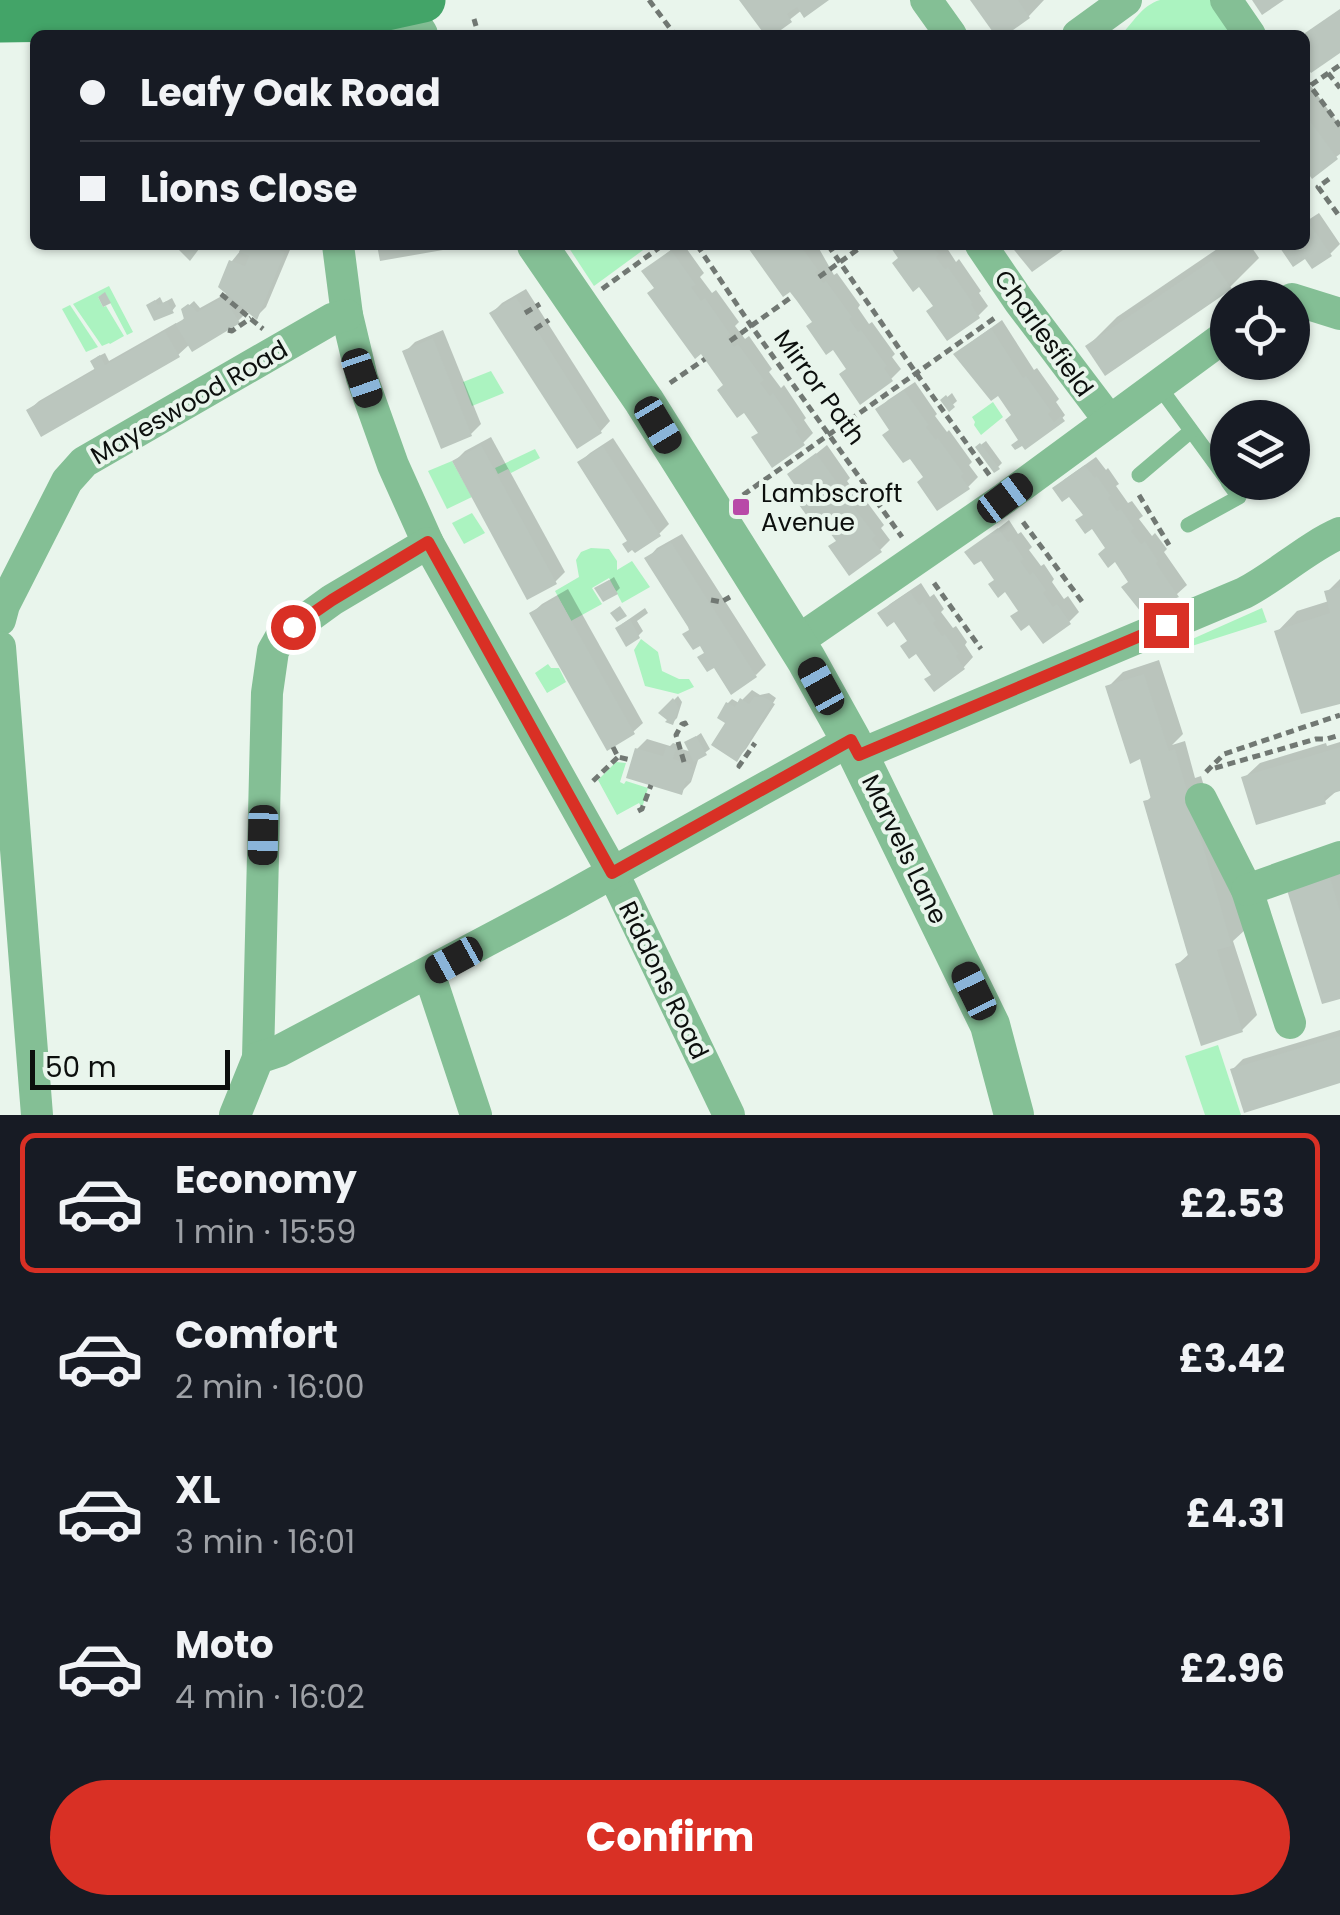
<!DOCTYPE html>
<html lang="en">
<head>
<meta charset="utf-8">
<style>
  :root { --surface:#171b24; --page:#242831; --text:#f1f3f6; --muted:#9ea1a6; --line:#363941; --accent:#d93025 }
  body { margin:0; font-family:Poppins,sans-serif; background:var(--page); color:var(--text); height:100vh; display:flex; flex-direction:column; font-size:38px; white-space:nowrap }
  * { box-sizing:border-box; margin:0 }
  p { font-size:32px; color:var(--muted) }
  .icon { flex:none; width:55px; height:55px; fill:none; stroke:currentColor; stroke-width:2; stroke-linecap:round; stroke-linejoin:round }
  .map { position:relative; height:1115px; overflow:hidden }
  .side { display:flex; flex-direction:column; background:var(--surface); flex:1 }
  .side>* { flex:none }
  .top-card { position:absolute; left:30px; top:30px; width:1280px; height:220px; border-radius:15px; box-shadow:0 2px 8px #0004; display:grid; align-content:center; height:220px; padding:0 50px; background:var(--surface) }
  .tools { position:absolute; left:1210px; top:280px; display:grid; gap:20px }
  .tools a { display:grid; place-items:center; width:100px; height:100px; border-radius:50%; background:var(--surface); box-shadow:0 2px 8px #0004; font-size:50px }
  .scale { position:absolute; left:30px; bottom:25px; width:200px; box-sizing:border-box; padding-left:10px; border:5px solid #0c0f0d; border-top:0; font-size:28px; line-height:35px; white-space:nowrap; color:#0c0f0d; -webkit-text-stroke:8px #e9f5ec; paint-order:stroke }
  .end { position:absolute; width:45px; height:45px; margin:-22px; border:12px solid #d93025; background:#fff; box-shadow:0 0 0 5px #fff }
  .from { border-radius:50% }
  .car { position:absolute; width:30px; height:60px; margin:-30px -15px; border-radius:12px; box-shadow:0 0 8px 2px #0007; background:linear-gradient(#222 24%,#8ab4d8 0 40%,#222 0 76%,#8ab4d8 0 86%,#222 0) }
  .top-card b { display:flex; align-items:center; gap:35px; height:95px; font-size:38px }
  .top-card b+b { border-top:2px solid var(--line) }
  .top-card i { width:25px; height:25px; background:var(--text) }
  ul { padding:18px 0 0; list-style:none }
  li { display:flex; align-items:center; gap:30px; height:140px; margin:0 20px 15px; padding:0 30px; border:5px solid transparent; border-radius:15px }
  li div { flex:1 }
  li b { display:block; font-size:38px }
  li em { font-style:normal; font-weight:700 }
  li.selected { border-color:var(--accent) }
  li>.icon { width:90px; height:90px; stroke-width:1.5 }
  .primary-button { display:flex; gap:20px; margin-top:auto; padding:20px 50px }
  .primary-button a { flex:1; height:115px; border-radius:60px; background:var(--accent); color:#fff; font-size:40px; font-weight:700; line-height:115px; text-align:center }
  .map>svg:first-child { display:block }
  .green { fill:#abf3c0 }
  .shadow { fill:#0003 }
  .building { fill:#bbc6be }
  .lines { fill:none; stroke-linecap:round; stroke-linejoin:round }
  .path { stroke:#717873; stroke-width:5; stroke-dasharray:8 5; stroke-linecap:butt }
  .service { stroke:#84bf95; stroke-width:15 }
  .minor { stroke:#84bf95; stroke-width:32 }
  .tertiary { stroke:#84bf95; stroke-width:40 }
  .secondary { stroke:#43a468; stroke-width:45 }
  .route { stroke:#d93025; stroke-width:12 }
  .poi-dot { fill:#b84aa8; stroke:#e9f5ec; stroke-width:4 }
  .labels { text-anchor:middle; stroke-width:8; stroke-linejoin:round; paint-order:stroke }
  .street-label { font-size:25px; fill:#0c0f0d; stroke:#e9f5ec }
  .poi-label { font-size:25px; fill:#0c0f0d; stroke:#e9f5ec; text-anchor:start }
</style>
</head>
<body>
<div class="map">
<svg width="1340" height="1115" viewBox="0 0 1340 1115">
  <rect width="100%" height="100%" fill="#e9f5ec"/>
  <!-- green -->
  <g class="green">
    <path d="M1160 0H1215L1232 35H1121C1132 24 1142 5 1160 0Z"/>
    <path d="M567 245H650L594 286Z"/>
    <path d="M109 286 133 332 127 335 105 293 98 297 103 307 106 306 124 336 110 344 109 343 102 346 73 304Z"/>
    <path d="M70 305 98 347 86 352 62 309Z"/>
    <path d="M491 371 504 393 472 406 463 382Z"/>
    <path d="M993 402 1003 417 981 435 974 425 975 422 972 417Z"/>
    <path d="M535 449 540 458 511 473 508 469 498 474 495 468Z"/>
    <path d="M452 461 472 497 447 509 428 471Z"/>
    <path d="M472 513 485 533 464 544 452 523Z"/>
    <path d="M591 548 609 549 617 561V570L632 561 650 587 622 603 609 578 592 588 602 604 571 621 555 591 579 577 576 560 581 552Z"/>
    <path d="M1262 608 1267 622 1173 652 1172 648Z"/>
    <path d="M641 639 658 652 662 671 679 679H689L694 687 678 694 645 686 634 650Z"/>
    <path d="M548 664 551 668H559L566 682 547 693 535 673Z"/>
    <path d="M616 762 626 763 620 782 624 784 626 781 648 788 642 808 639 803 617 815 598 780Z"/>
    <path d="M1218 1045 1241 1115H1205L1185 1056Z"/>
  </g>
  <!-- shadow -->
  <g class="shadow">
    <path d="M742 0H824L802 10 770 35Z"/>
    <path d="M973 0H1044L1029 16 1002 35H998Z"/>
    <path d="M1305 78 1340 126V154L1312 175 1305 165Z"/>
    <path d="M1319 213 1340 244 1330 254 1305 256 1281 245H1305V222Z"/>
    <path d="M245 245H292L266 307 257 316 249 310 238 321 190 344 178 355 29 410 39 401 96 368 97 357 105 353 109 361 176 323 177 326 186 316 184 310 194 301 200 308 229 292 232 261Z"/>
    <path d="M677 245H684L704 273 700 277 712 293 716 290 739 322 735 326 745 339 749 336 772 369 769 372 781 388 784 385 806 418 804 420 813 433 803 443 760 432 645 271Z"/>
    <path d="M749 245H817L834 275 837 273 860 305 858 308 869 324 872 322 895 354 892 357 901 369 891 379 848 368 790 288Z"/>
    <path d="M892 245H945L956 262 959 259 981 291 979 293 988 306 978 316 935 305Z"/>
    <path d="M1223 245H1250L1259 258 1230 287 1088 346 1117 317Z"/>
    <path d="M526 289 610 421 601 431 577 446 492 313 502 303Z"/>
    <path d="M160 297 163 303 172 298 176 306 172 311 149 305Z"/>
    <path d="M1002 320 1034 370 1037 368 1059 399 1056 402 1065 415 1056 425 1014 415 970 343Z"/>
    <path d="M443 330 481 424 471 434 405 352 415 342Z"/>
    <path d="M915 382 937 414 935 416 947 432 949 430 972 462 969 465 978 477 968 487 926 476 878 410 888 400Z"/>
    <path d="M952 393 957 401 949 408 944 400Z"/>
    <path d="M491 437 565 572 555 582 455 461 465 451Z"/>
    <path d="M613 438 669 524 659 534 580 462 590 453Z"/>
    <path d="M986 441 1002 463 995 470 978 447Z"/>
    <path d="M827 445 850 478 847 481 858 496 861 494 884 525 881 528 890 540 880 550 838 540 790 475Z"/>
    <path d="M1096 457 1106 470 1108 468 1119 484 1116 486 1128 503 1132 501 1143 516 1139 519 1152 536 1155 533 1167 549 1164 552 1187 585 1177 594 1142 609 1131 581 1085 514 1070 493 1055 489 1065 479Z"/>
    <path d="M1009 520 1018 534 1021 532 1032 547 1029 550 1041 566 1044 564 1054 579 1052 582 1064 599 1068 596 1079 612 1069 622H1029L982 557 968 552Z"/>
    <path d="M682 534 766 665 756 675 705 653 692 628 648 558 657 548Z"/>
    <path d="M614 577 620 588 616 592 602 585Z"/>
    <path d="M1340 579V701L1277 632 1297 611 1329 601 1327 592Z"/>
    <path d="M921 583 930 597 934 594 944 609 941 612 953 628 956 626 967 642 965 645 973 657 964 667 933 674 895 619 880 614 890 604Z"/>
    <path d="M568 589 643 723 633 732 532 613 542 604Z"/>
    <path d="M645 608 648 613 637 621 643 631 638 636 622 624Z"/>
    <path d="M1159 660 1183 734 1172 745 1185 741 1195 778 1201 776 1246 929 1233 941 1257 1015 1242 1030 1178 964 1190 953 1146 802 1153 795 1142 757 1108 687 1123 672Z"/>
    <path d="M752 690 760 695 769 693 776 698 773 703 775 704 746 749 737 759 728 722V703L732 699 739 703Z"/>
    <path d="M678 696 682 702 677 718 673 722 662 712Z"/>
    <path d="M701 733 710 749 699 757 691 782 681 792 637 749 647 739 670 746 673 743 679 745 678 748 692 752 687 743Z"/>
    <path d="M1340 742V788L1324 802 1244 778 1260 763 1326 743 1327 746Z"/>
    <path d="M1340 865V996L1290 891Z"/>
    <path d="M1340 1030V1081L1233 1069 1243 1059Z"/>
  </g>
  <!-- building -->
  <g class="building">
    <path d="M739 0H829L804 18 797 7 787 14 792 22 774 35H765Z"/>
    <path d="M970 0H1018L1030 18 1006 35H995Z"/>
    <path d="M1252 0H1284L1262 15Z"/>
    <path d="M1340 9V53L1311 73 1305 65V33Z"/>
    <path d="M1305 114 1338 159 1312 179 1305 169Z"/>
    <path d="M1308 221 1332 256 1312 269 1305 259 1293 267 1278 245H1305V223Z"/>
    <path d="M183 245 199 249 190 261 179 250Z"/>
    <path d="M242 245H269L285 252 257 320 218 287 229 260 245 266 249 256 239 252Z"/>
    <path d="M377 245H460V247L380 261Z"/>
    <path d="M746 245H800L818 270 815 272 823 283 826 281 852 317 849 319 858 332 861 330 887 366 884 368 893 381 860 405 839 374 846 369 833 350 826 355 806 326 812 322 797 301 790 292 783 297Z"/>
    <path d="M889 245H932L939 254 936 257 945 269 948 267 973 303 971 304 980 318 947 341 926 311 933 306 919 287 913 292 892 263 898 258Z"/>
    <path d="M1010 245H1070L1032 272Z"/>
    <path d="M671 250 696 285 691 287 701 301 705 298 730 334 727 337 734 347 738 344 764 380 760 383 770 396 773 393 798 429 795 431 805 445 772 468 751 437 758 433 744 413 737 418 717 390 723 385 701 354 695 359 647 293 654 288 641 271Z"/>
    <path d="M1212 260 1232 289 1105 376 1085 346Z"/>
    <path d="M105 292 111 303 103 307 98 297Z"/>
    <path d="M224 297 240 323 192 352 175 324 184 319 181 309 188 304 194 308 197 312Z"/>
    <path d="M516 297 602 433 577 449 489 313Z"/>
    <path d="M155 300 158 305 167 301 174 313 154 321 146 305Z"/>
    <path d="M991 328 1023 378 1026 376 1051 411 1048 414 1054 422 1061 416 1065 421 1025 450 1022 446 1015 450 1011 445 1018 440 1005 420 1011 415 998 396 991 401 953 354Z"/>
    <path d="M165 331 180 357 41 437 26 410 95 370 90 361 100 355 105 365Z"/>
    <path d="M433 338 472 436 441 449 402 351Z"/>
    <path d="M904 390 929 425 926 427 936 440 938 438 964 474 961 476 970 489 937 511 917 482 923 477 910 459 903 463 882 435 889 430 875 409Z"/>
    <path d="M946 395 955 407 949 412 940 400Z"/>
    <path d="M980 443 1000 469 994 473 975 447Z"/>
    <path d="M481 445 557 584 527 600 452 461Z"/>
    <path d="M603 446 661 536 635 553 632 550 628 553 622 544 627 541 577 462Z"/>
    <path d="M816 453 842 489 839 493 847 504 850 502 876 536 872 539 882 552 849 576 828 546 836 541 822 522 815 527 794 498 800 493 787 474Z"/>
    <path d="M1085 465 1095 478 1097 476 1111 496 1108 498 1117 511 1121 509 1134 528 1131 531 1141 544 1145 541 1158 561 1156 563 1179 597 1141 612 1121 587 1128 582 1115 562 1108 568 1098 554 1105 548 1092 529 1085 534 1075 520 1083 515 1069 497 1062 502 1052 488Z"/>
    <path d="M998 528 1008 542 1011 540 1024 559 1020 561 1030 575 1033 572 1046 590 1043 593 1053 607 1057 604 1071 624 1043 644 1029 625 1021 631 1010 616 1018 611 1005 592 998 598 988 584 994 580 981 561 974 565 964 552Z"/>
    <path d="M671 542 757 677 731 695 714 668 707 672 697 657 704 653 700 646 693 650 682 634 689 630 688 627 644 558Z"/>
    <path d="M609 580 618 594 603 602 594 588Z"/>
    <path d="M1340 587V704L1301 714 1274 631 1330 613 1324 591Z"/>
    <path d="M910 591 919 605 923 602 936 621 933 623 942 636 945 634 959 654 956 656 965 669 934 692 924 679 931 675 916 654 909 659 900 646 907 641 894 622 887 627 877 613Z"/>
    <path d="M558 597 635 734 607 751 529 613Z"/>
    <path d="M620 606 627 616 617 622 610 613Z"/>
    <path d="M630 619 640 638 626 647 615 628Z"/>
    <path d="M1144 674 1169 751 1175 749 1232 946 1217 950 1243 1032 1201 1046 1175 964 1189 959 1143 801 1151 799 1140 759 1130 764 1105 686Z"/>
    <path d="M754 697H763L773 702 737 762 711 745 725 723 717 718 726 702 735 707 740 698 749 704Z"/>
    <path d="M673 698 679 708 673 725 665 722 667 720 658 713Z"/>
    <path d="M696 736 707 755 694 762 684 742Z"/>
    <path d="M666 746 676 749 673 759 691 764 690 769 694 770 690 782 686 781 682 795 626 778 635 748 663 756Z"/>
    <path d="M1340 747V791L1324 796 1326 804 1256 825 1241 777Z"/>
    <path d="M1330 877 1340 911V999L1322 1004 1287 890Z"/>
    <path d="M1340 1036V1083L1244 1113 1230 1069Z"/>
  </g>
  <g class="lines">
    <!-- path -->
    <g class="path">
      <path d="M649 0 675 35"/>
      <path d="M474 19 476 26"/>
      <path d="M1328 73 1340 88"/>
      <path d="M1305 79 1340 126"/>
      <path d="M1311 85 1340 65"/>
      <path d="M1329 179 1318 187 1340 217"/>
      <path d="M697 245 752 327 902 537"/>
      <path d="M828 245 916 373 990 476"/>
      <path d="M819 277 864 245"/>
      <path d="M602 289 663 245"/>
      <path d="M221 294 263 329"/>
      <path d="M525 313 540 304"/>
      <path d="M535 329 549 320"/>
      <path d="M228 330 232 331 251 318"/>
      <path d="M730 341 793 296"/>
      <path d="M670 383 705 359"/>
      <path d="M743 495 996 317"/>
      <path d="M1139 495 1169 545"/>
      <path d="M1023 522 1083 603"/>
      <path d="M934 583 981 649"/>
      <path d="M711 600 721 602 730 597"/>
      <path d="M613 747 618 757 631 760"/>
      <path d="M684 762 676 735 682 724 685 723 687 727"/>
      <path d="M741 767 739 766 755 743"/>
      <path d="M1215 768 1316 739H1327L1340 735"/>
      <path d="M1206 772 1224 754 1340 715"/>
      <path d="M593 781 618 757"/>
      <path d="M638 811 642 809 651 785"/>
    </g>
    <!-- service -->
    <g class="service">
      <path d="M1158 385 1228 481"/>
      <path d="M1139 475 1191 431"/>
      <path d="M1188 525 1239 497 1228 482"/>
    </g>
    <!-- minor -->
    <g class="minor">
      <path d="M926 0 951 35"/>
      <path d="M1226 0 1250 35"/>
      <path d="M1078 35 1126 0"/>
      <path d="M338 245 347 315 362 378 393 465 428 543 613 873 729 1115"/>
      <path d="M981 245 1019 301 1109 420"/>
      <path d="M1292 299 1340 314"/>
      <path d="M0 620 4 605 67 481 84 462 332 319 347 315"/>
      <path d="M796 642 1005 498 1228 334"/>
      <path d="M0 647 37 1115"/>
      <path d="M859 755 1244 593C1277 576 1306 548 1340 533"/>
      <path d="M1201 799 1247 890 1290 1023"/>
      <path d="M1247 890 1340 857"/>
      <path d="M429 973 476 1115"/>
      <path d="M258 1058 267 693 273 651 281 637 332 600 428 543"/>
      <path d="M235 1115 258 1058 279 1051 560 902 851 740"/>
    </g>
    <!-- tertiary -->
    <g class="tertiary">
      <path d="M396 0 418 35"/>
      <path d="M537 245 644 401 806 659 851 740 990 1025 1014 1115"/>
    </g>
    <!-- secondary -->
    <path class="secondary" d="M0 20 212 17 336 19 423 0"/>
  </g>
  <g class="lines">
    <!-- route -->
    <path class="route" d="M293 627 332 600 428 542 612 873 851 740 859 755 1166 625"/>
  </g>
  <!-- markers -->
  <rect class="poi-dot" x="731" y="497" width="20" height="20" rx="5"/>
  <g class="labels">
    <!-- street labels -->
    <g class="street-label">
      <text transform="translate(1044 333) rotate(54)" y="9">Charlesfield</text>
      <text transform="translate(820 387) rotate(54)" y="9">Mirror Path</text>
      <text transform="translate(189 402) rotate(-30)" y="9">Mayeswood Road</text>
      <text transform="translate(905 849) rotate(64)" y="9">Marvels Lane</text>
      <text transform="translate(664 980) rotate(64)" y="9">Riddons Road</text>
    </g>
    <!-- poi labels -->
    <g class="poi-label">
      <text x="761" y="502">Lambscroft<tspan x="761" dy="29">Avenue</tspan></text>
    </g>
  </g>
</svg>
<div class="tools">
<a><svg class="icon" aria-label="locate" viewBox="0 0 24 24"><circle cx="12" cy="12" r="6"/><path d="M12 2v4M12 18v4M2 12h4M18 12h4"/></svg></a>
<a><svg class="icon" aria-label="layers" viewBox="0 0 24 24"><path d="M12 4l9 5-9 5-9-5zM3 14l9 5 9-5"/></svg></a>
</div>
<div class="scale">50 m</div>
<i class="end from" style="left:293px;top:627px"></i>
<i class="end" style="left:1166px;top:625px"></i>
<i class="car" style="left:362px;top:378px;rotate:161deg"></i>
<i class="car" style="left:658px;top:425px;rotate:149deg"></i>
<i class="car" style="left:1005px;top:498px;rotate:53deg"></i>
<i class="car" style="left:821px;top:686px;rotate:331deg"></i>
<i class="car" style="left:263px;top:835px;rotate:181deg"></i>
<i class="car" style="left:454px;top:960px;rotate:241deg"></i>
<i class="car" style="left:974px;top:991px;rotate:334deg"></i>
<div class="top-card">
<b><i class="from"></i>Leafy Oak Road</b>
<b><i></i>Lions Close</b>
</div>
</div>
<section class="side">
<ul>
<li class="selected"><svg class="icon" aria-label="car" viewBox="0 0 24 24"><path d="M5 17H2v-5l4-1 3-4h7l3 4 3 1v5h-3M9 17h6M6 11h13"/><circle cx="7" cy="17" r="2"/><circle cx="17" cy="17" r="2"/></svg><div><b>Economy</b><p>1 min · 15:59</p></div><em>£2.53</em></li>
<li><svg class="icon" aria-label="car" viewBox="0 0 24 24"><path d="M5 17H2v-5l4-1 3-4h7l3 4 3 1v5h-3M9 17h6M6 11h13"/><circle cx="7" cy="17" r="2"/><circle cx="17" cy="17" r="2"/></svg><div><b>Comfort</b><p>2 min · 16:00</p></div><em>£3.42</em></li>
<li><svg class="icon" aria-label="car" viewBox="0 0 24 24"><path d="M5 17H2v-5l4-1 3-4h7l3 4 3 1v5h-3M9 17h6M6 11h13"/><circle cx="7" cy="17" r="2"/><circle cx="17" cy="17" r="2"/></svg><div><b>XL</b><p>3 min · 16:01</p></div><em>£4.31</em></li>
<li><svg class="icon" aria-label="car" viewBox="0 0 24 24"><path d="M5 17H2v-5l4-1 3-4h7l3 4 3 1v5h-3M9 17h6M6 11h13"/><circle cx="7" cy="17" r="2"/><circle cx="17" cy="17" r="2"/></svg><div><b>Moto</b><p>4 min · 16:02</p></div><em>£2.96</em></li>
</ul>
<div class="primary-button"><a>Confirm</a></div>
</section>
</body>
</html>
